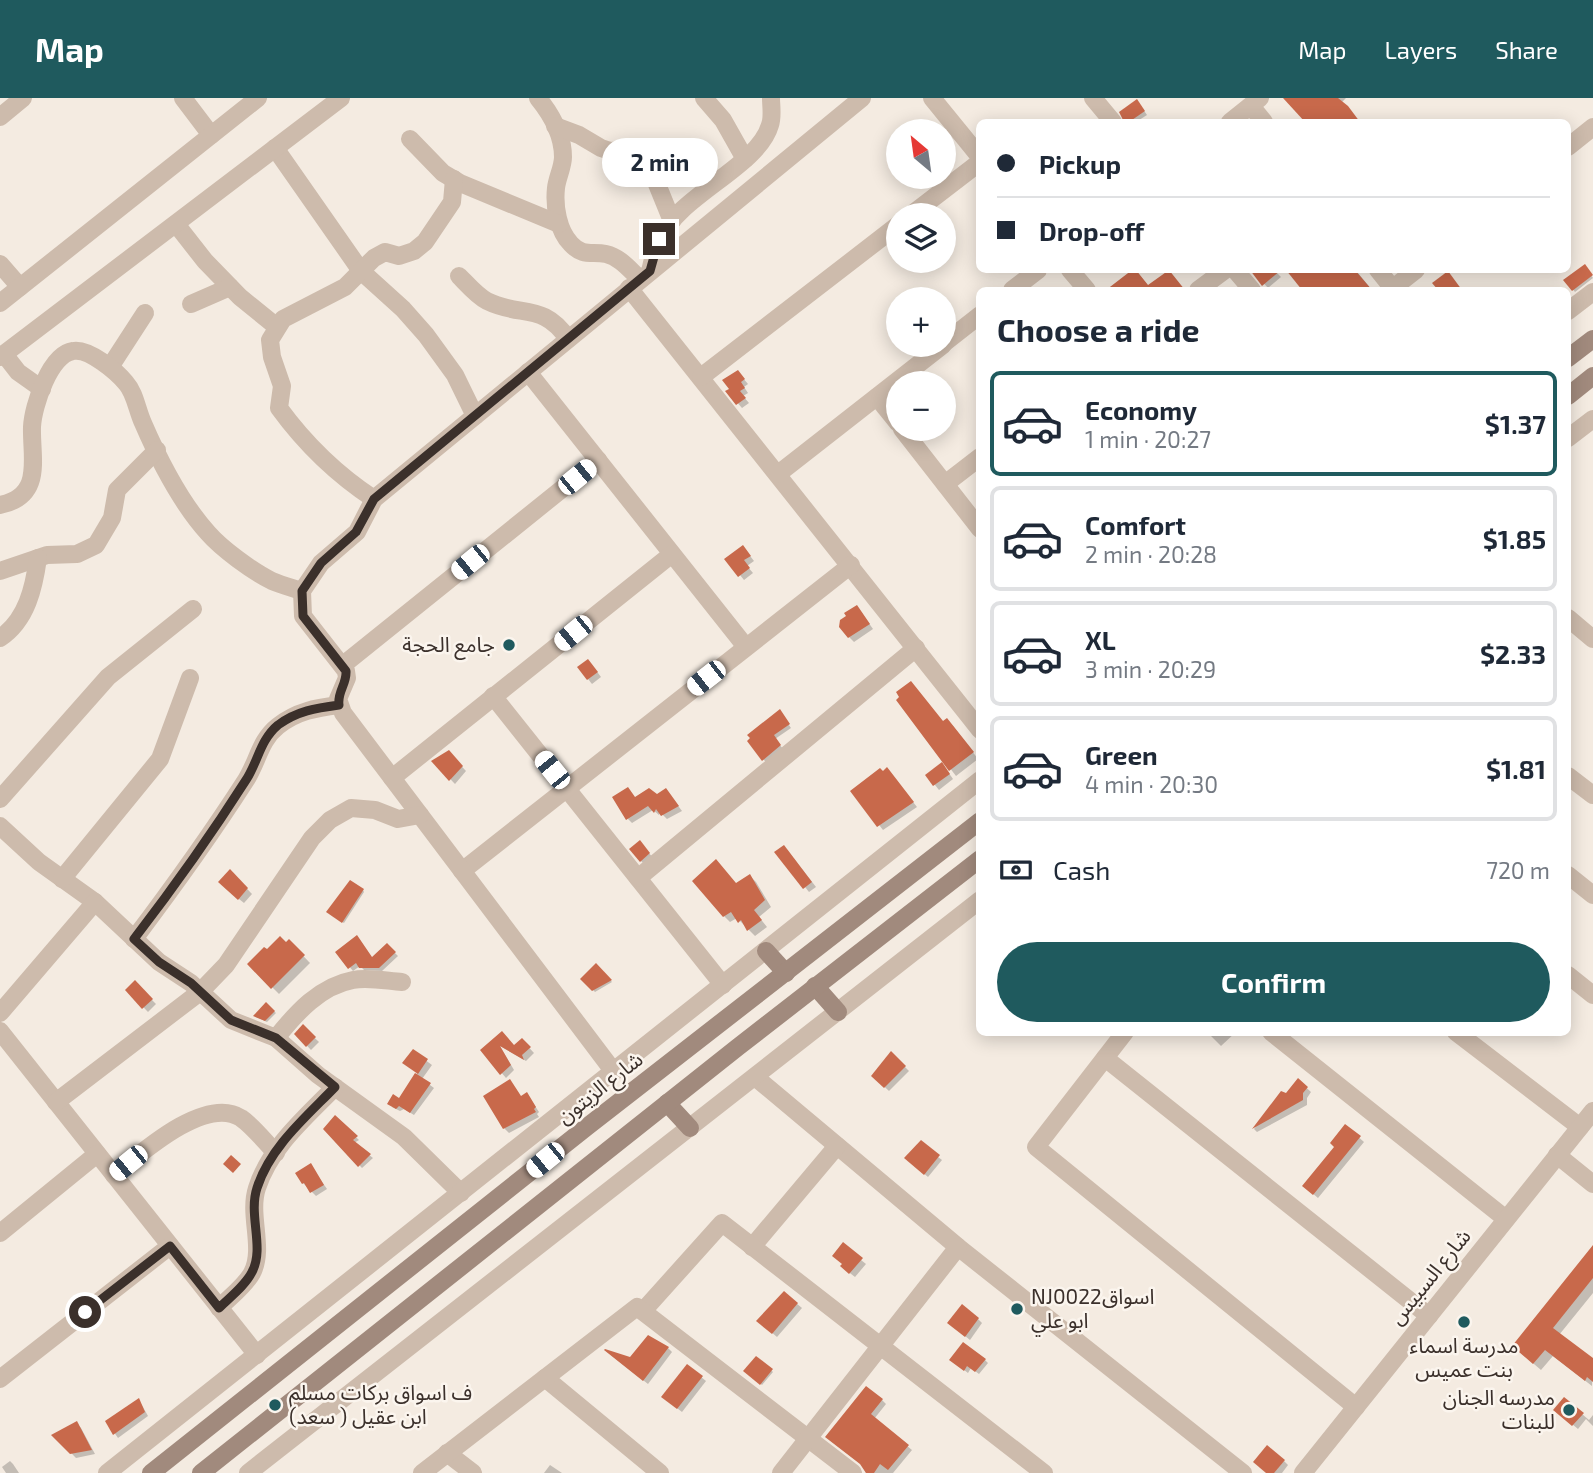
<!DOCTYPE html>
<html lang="en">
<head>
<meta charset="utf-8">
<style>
  :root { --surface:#fff; --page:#f2f2f3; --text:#1f2937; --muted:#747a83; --line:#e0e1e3; --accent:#1f5a5e }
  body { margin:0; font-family:"Exo 2","Noto Sans Arabic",sans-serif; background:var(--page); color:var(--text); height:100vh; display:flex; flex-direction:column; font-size:26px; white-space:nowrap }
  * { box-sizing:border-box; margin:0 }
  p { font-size:23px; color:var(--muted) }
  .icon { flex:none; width:38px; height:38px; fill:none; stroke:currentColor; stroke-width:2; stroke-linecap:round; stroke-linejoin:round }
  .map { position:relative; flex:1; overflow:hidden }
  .panel { position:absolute; left:976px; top:189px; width:595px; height:749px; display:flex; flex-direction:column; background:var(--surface); border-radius:10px; box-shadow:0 4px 18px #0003 }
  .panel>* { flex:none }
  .hud { position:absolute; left:976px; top:21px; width:595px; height:154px; border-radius:10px; box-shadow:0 4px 18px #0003; display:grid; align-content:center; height:154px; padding:0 21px; background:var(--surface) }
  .needle { width:46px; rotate:331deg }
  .controls { position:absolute; left:886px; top:21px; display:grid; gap:14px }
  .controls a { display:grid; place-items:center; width:70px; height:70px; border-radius:50%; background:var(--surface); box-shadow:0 4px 18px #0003; font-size:35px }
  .end { position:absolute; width:32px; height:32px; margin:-16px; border:9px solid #3b302b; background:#fff; box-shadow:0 0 0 4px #fff }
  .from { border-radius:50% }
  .bubble { position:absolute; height:49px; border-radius:24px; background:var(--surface); box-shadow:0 4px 18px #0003; font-size:23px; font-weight:700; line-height:49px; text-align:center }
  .car { position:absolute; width:21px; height:42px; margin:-21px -10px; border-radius:9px; box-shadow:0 0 5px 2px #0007; background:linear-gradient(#fff 24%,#345 0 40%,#fff 0 76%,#345 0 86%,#fff 0) }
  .hud b { display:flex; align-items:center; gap:24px; height:66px; font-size:26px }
  .hud b+b { border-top:2px solid var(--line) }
  .hud i { width:18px; height:18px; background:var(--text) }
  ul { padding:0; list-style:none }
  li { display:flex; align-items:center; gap:21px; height:105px; margin:0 14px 10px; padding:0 7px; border:4px solid var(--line); border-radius:10px }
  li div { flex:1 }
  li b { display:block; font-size:26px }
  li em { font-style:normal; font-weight:700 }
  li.active { border-color:var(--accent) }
  li>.icon { width:63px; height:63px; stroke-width:1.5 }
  h2 { padding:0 21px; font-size:32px; line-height:84px }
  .pay { display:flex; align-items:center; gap:18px; height:77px; padding:0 21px; font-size:26px }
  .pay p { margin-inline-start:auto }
  .cta { display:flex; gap:14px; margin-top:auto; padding:14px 21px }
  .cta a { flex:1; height:80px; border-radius:42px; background:var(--accent); color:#fff; font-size:28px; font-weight:700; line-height:80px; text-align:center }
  header { display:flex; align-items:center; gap:42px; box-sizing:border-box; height:98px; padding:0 35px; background:var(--accent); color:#fff }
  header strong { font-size:33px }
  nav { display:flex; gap:38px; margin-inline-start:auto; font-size:24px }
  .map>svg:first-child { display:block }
  .shadow { fill:#0003 }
  .building { fill:#c8694b }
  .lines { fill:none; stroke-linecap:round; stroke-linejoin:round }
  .minor { stroke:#cdbbac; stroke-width:18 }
  .secondary { stroke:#a18a7d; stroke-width:18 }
  .route { stroke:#3b302b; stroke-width:9 }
  .poi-dot { fill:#1f5a5e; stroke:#fbf5ee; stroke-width:2.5 }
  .labels { text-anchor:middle; stroke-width:5; stroke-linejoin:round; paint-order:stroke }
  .poi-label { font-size:21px; fill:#3b302b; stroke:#fbf5ee; text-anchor:end }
  .street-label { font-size:21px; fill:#3b302b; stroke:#fbf5ee }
</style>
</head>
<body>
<header>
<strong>Map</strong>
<nav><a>Map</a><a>Layers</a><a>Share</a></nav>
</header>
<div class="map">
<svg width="1593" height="1375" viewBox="0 0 1593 1375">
  <rect width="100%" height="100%" fill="#f4ebe1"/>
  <!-- shadow -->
  <g class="shadow">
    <path d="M1285 0H1346L1341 5 1359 24H1308Z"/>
    <path d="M1140 7 1147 17 1136 24H1126L1121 14Z"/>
    <path d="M1585 168 1593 180 1575 194 1565 182Z"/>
    <path d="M1135 172H1138L1136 173 1149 189 1173 178 1184 192H1119L1116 186Z"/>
    <path d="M1252 172H1274L1281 179 1268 190Z"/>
    <path d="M1288 172H1363L1358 175 1372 192H1303Z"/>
    <path d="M742 279 748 286 744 289 748 295 743 298 749 305 742 310 728 294Z"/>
    <path d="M747 454 754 463 747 468 753 475 744 482 727 461Z"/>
    <path d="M861 514 873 531 854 544 849 539 848 519Z"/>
    <path d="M592 567 601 579 592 586 588 581Z"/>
    <path d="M898 602 953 628 978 661 956 678Z"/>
    <path d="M782 617 791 630 775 641 783 651 766 664 763 661Z"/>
    <path d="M449 655 466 673 455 686 434 664Z"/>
    <path d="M946 671 953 681 939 692 927 677Z"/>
    <path d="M891 676 917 709 883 732 853 693Z"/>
    <path d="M670 697 682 713 667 721 660 714 659 717 653 712 632 725 628 721 635 701Z"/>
    <path d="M644 749 653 760 645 767 641 763Z"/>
    <path d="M788 753 816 789 809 794 777 754Z"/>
    <path d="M230 773 252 796 244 805 224 789Z"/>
    <path d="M750 778 756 784 771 809 759 819 767 829 755 838 737 820 730 824 724 818 737 787Z"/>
    <path d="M363 792 364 794 344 825 330 816Z"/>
    <path d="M289 843 310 865 279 896 249 866 267 853Z"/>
    <path d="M387 847 398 858 382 873 364 872 360 868 353 873 337 854 373 861Z"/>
    <path d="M596 867 612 884 595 894 582 881Z"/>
    <path d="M135 885 156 906 148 914 127 892Z"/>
    <path d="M266 906 276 915 267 924 256 919Z"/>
    <path d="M303 929 319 944 311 952 296 936Z"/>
    <path d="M1212 934H1236L1221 948 1210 937Z"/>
    <path d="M502 935 514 949 522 942 534 955 526 963 500 948 514 972 506 980 482 952Z"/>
    <path d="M413 953 432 967 422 981 434 990 414 1017 404 1011 400 1013 392 1009 400 1002 417 975Z"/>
    <path d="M891 955 909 973 889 993 873 978Z"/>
    <path d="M1299 983 1311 994 1307 1000V1007L1257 1034 1254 1031 1282 995 1287 997Z"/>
    <path d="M527 996 539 1014 537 1016 539 1019 509 1035 504 1030 522 999Z"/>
    <path d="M335 1020 359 1042 354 1045 373 1060 362 1070 325 1031Z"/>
    <path d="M1346 1028 1364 1044 1318 1100 1304 1088 1336 1049Z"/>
    <path d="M938 1059 942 1062 928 1079 906 1060Z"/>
    <path d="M311 1068 327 1091 316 1098 303 1085Z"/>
    <path d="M1593 1150V1195L1559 1237 1593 1262 1592 1288 1553 1258 1541 1272 1521 1255Z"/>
    <path d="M861 1162 866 1166 855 1179 846 1172Z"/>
    <path d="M784 1195 802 1210 777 1239 763 1227Z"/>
    <path d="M978 1221 982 1225 970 1242 954 1229Z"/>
    <path d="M668 1250 672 1254 648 1286 611 1257 631 1261Z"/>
    <path d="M757 1260 773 1274 762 1287 746 1273Z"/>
    <path d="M985 1262 988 1265 979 1276 971 1270 968 1275 955 1265Z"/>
    <path d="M701 1279 706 1283 682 1314 668 1303Z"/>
    <path d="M139 1302 148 1318 118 1340 107 1324Z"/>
    <path d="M882 1302 886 1306 874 1321 912 1352 893 1375H866L862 1367 831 1343Z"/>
    <path d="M1560 1316H1582L1589 1322 1593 1317V1328L1586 1321 1578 1331Z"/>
    <path d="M76 1325 81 1330 95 1356 76 1360 54 1337Z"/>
    <path d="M10 1363 13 1366 19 1375H6L2 1369Z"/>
    <path d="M1284 1363 1288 1367 1282 1375H1268Z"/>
    <path d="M550 1367 562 1375H544Z"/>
  </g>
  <!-- building -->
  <g class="building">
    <path d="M1283 0H1338L1348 8 1360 24H1305Z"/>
    <path d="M1137 1 1145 13 1129 24H1124L1119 14Z"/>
    <path d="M1585 166 1593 177 1572 193 1563 182Z"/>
    <path d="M1132 172H1136L1148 187 1169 172 1185 192H1106Z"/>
    <path d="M1250 172H1281L1262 188Z"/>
    <path d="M1286 172H1355L1372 192H1302Z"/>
    <path d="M1448 173 1462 192H1438L1432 185Z"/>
    <path d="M738 272 745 281 741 284 745 290 740 293 746 300 736 307 725 293 729 291 722 282Z"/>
    <path d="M743 447 751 458 744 462 750 470 738 479 724 461Z"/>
    <path d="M857 507 870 526 848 540 839 529 840 522 846 518 844 515Z"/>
    <path d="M588 561 598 574 587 582 577 569Z"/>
    <path d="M911 583 943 623 947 620 974 654 949 673 896 602 899 599 896 594Z"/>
    <path d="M780 611 790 626 774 637 781 647 762 663 747 643 750 640 747 637Z"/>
    <path d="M449 652 463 668 449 683 431 663Z"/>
    <path d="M942 664 950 676 933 688 925 677Z"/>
    <path d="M887 669 914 704 877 729 850 693 880 670 883 673Z"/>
    <path d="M628 689 635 699 649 690 657 696 666 690 679 708 661 718 656 711 654 715 648 708 626 722 612 699Z"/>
    <path d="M640 742 650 755 640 764 629 751Z"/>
    <path d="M784 747 812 784 803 791 774 754Z"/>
    <path d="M716 761 736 785 750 776 765 802 754 812 762 822 747 833 741 822 738 825 731 814 723 819 692 783Z"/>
    <path d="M230 771 248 790 238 802 218 784Z"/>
    <path d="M350 782 364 791 342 825 326 814Z"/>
    <path d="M357 837 372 859 387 845 396 854 379 870H359L356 865 348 871 335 854Z"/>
    <path d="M280 838 286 844 289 841 305 857 271 891 247 866 264 849 267 851Z"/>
    <path d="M596 865 612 882 592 893 580 881Z"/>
    <path d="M135 882 153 901 142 911 125 892Z"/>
    <path d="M266 904 275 913 265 923 253 918Z"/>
    <path d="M303 926 316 939 306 949 294 936Z"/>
    <path d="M502 933 514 947 522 940 531 949 522 957 524 962 500 948 511 967 500 977 480 952Z"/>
    <path d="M413 951 428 961 418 976 402 965Z"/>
    <path d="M891 953 906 968 884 990 871 978Z"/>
    <path d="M415 975 431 985 410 1015 399 1008 396 1011 387 1006 393 996 399 1000Z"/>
    <path d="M1298 980 1308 989 1303 995V1002L1252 1031 1281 993 1286 995Z"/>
    <path d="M510 981 521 998 527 994 536 1009 534 1011 536 1014 503 1031 483 998Z"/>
    <path d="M335 1017 358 1038 353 1042 371 1056 358 1069 323 1031Z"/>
    <path d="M1345 1026 1361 1038 1313 1097 1302 1088 1334 1049 1330 1045Z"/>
    <path d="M921 1042 940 1057 924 1077 904 1060Z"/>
    <path d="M231 1057 241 1066 233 1075 223 1066Z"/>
    <path d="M311 1065 324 1087 310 1095 304 1085 302 1086 295 1075Z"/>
    <path d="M843 1144 863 1160 849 1176 840 1168 842 1166 832 1158Z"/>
    <path d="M1593 1147V1180L1553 1230 1593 1260V1284L1587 1279 1585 1283 1545 1252 1533 1266 1512 1248Z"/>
    <path d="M784 1193 798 1205 772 1236 756 1223Z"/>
    <path d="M962 1206 979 1220 965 1239 947 1225Z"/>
    <path d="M648 1237 669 1249 643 1283 604 1252 605 1251 630 1259Z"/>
    <path d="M963 1244 986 1261 975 1274 967 1268 964 1273 949 1262Z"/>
    <path d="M756 1258 773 1271 760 1287 743 1273Z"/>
    <path d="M687 1266 703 1278 677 1311 661 1299Z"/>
    <path d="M866 1288 883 1301 871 1316 909 1347 888 1372 880 1366 874 1375H866L860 1366 825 1339Z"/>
    <path d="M1564 1299 1584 1315 1572 1328 1553 1312Z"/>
    <path d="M139 1300 145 1314 113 1337 105 1323Z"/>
    <path d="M77 1323 92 1352 70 1356 51 1337Z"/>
    <path d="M1267 1347 1285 1362 1274 1375H1266L1253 1364Z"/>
  </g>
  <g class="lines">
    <!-- minor -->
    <g class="minor">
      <path d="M183 0 211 37"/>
      <path d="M538 0C551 16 563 37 563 59 563 69 557 80 556 90 554 108 558 133 571 146 583 159 592 153 606 156 620 159 630 172 640 181"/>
      <path d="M704 0 723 22 745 61"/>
      <path d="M932 0 980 59"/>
      <path d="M1093 0 1113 24"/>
      <path d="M1251 8 1264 24"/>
      <path d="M0 19 23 0"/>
      <path d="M1230 24 1260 0"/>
      <path d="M555 28 579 37 601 50 610 53 635 51 642 55 648 64 672 123"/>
      <path d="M410 41 443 75 460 85 559 126"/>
      <path d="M1568 49 1593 29"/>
      <path d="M275 50 361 173 403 211 426 237 455 277 475 318"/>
      <path d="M911 117 980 64"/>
      <path d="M176 126 205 163 240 199 277 229"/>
      <path d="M0 166 20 189"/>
      <path d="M1070 172 1087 192"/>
      <path d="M1235 172 1252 192"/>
      <path d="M1378 172 1394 192"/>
      <path d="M650 173C653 163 654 151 659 142 679 97 758 69 770 27 773 19 771 8 771 0"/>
      <path d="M459 178C467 186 477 198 487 203 521 220 543 204 568 241"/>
      <path d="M629 190 980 632"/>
      <path d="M1393 190 1416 172"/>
      <path d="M1012 192 1038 172"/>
      <path d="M1198 192 1225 172"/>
      <path d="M0 205 258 0"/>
      <path d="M191 206 230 189"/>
      <path d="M1568 213 1593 194"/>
      <path d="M943 246 980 217"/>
      <path d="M4 256 18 274 42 291"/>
      <path d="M0 259 341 0"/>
      <path d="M110 269 145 215"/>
      <path d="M528 274 746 549"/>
      <path d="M701 279 898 127"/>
      <path d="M877 299 898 325"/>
      <path d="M902 331 980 431"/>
      <path d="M1568 340 1593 321"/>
      <path d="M778 376 943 247"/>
      <path d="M945 386 980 359"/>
      <path d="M374 401C336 376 306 347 279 310L282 288 272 259 270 242 283 221 345 189 374 160 385 154 399 158 414 153 425 144 452 104 454 81"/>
      <path d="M0 407C44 398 31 360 32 329 33 308 50 256 73 253 89 250 117 274 126 285 135 295 137 312 143 325 159 362 180 404 208 435 222 451 252 473 272 483 281 487 293 490 302 493"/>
      <path d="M0 473 47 457 77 456 96 447 112 420 117 392 157 352"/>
      <path d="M1568 520 1593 541"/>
      <path d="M0 540C27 522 34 489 38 460"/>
      <path d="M343 567 598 362"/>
      <path d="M493 598 723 887"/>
      <path d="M1568 678 1593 697"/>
      <path d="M392 680 672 456"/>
      <path d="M0 701 108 579 193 511"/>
      <path d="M0 728 39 764 95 804 159 864 191 885 231 922 276 940 318 977 404 1039 461 1095"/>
      <path d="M462 773 851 467"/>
      <path d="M1568 777 1593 797"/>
      <path d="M638 780 916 550"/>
      <path d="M62 781 160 661 190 580"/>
      <path d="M134 841C174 788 210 738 246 682 258 663 260 642 278 628 297 613 316 610 339 607"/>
      <path d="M1568 877 1593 897"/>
      <path d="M0 915 95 804"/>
      <path d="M0 933 257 1257"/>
      <path d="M1125 934 1036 1049 1356 1309"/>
      <path d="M1271 934 1506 1121"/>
      <path d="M1456 934 1580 1029"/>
      <path d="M276 940C296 915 320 888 353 882 368 879 387 883 402 884"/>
      <path d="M1105 960 1429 1218"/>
      <path d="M614 974 343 615 338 601 347 580 346 573 303 518 302 493 321 465 357 434 374 401 862 0"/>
      <path d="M755 979 958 1149 1243 1375"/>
      <path d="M56 1004 200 894 226 867 312 740 330 722 351 710 375 712 398 721 420 717"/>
      <path d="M1557 1057 1593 1086"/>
      <path d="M114 1077C140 1056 205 997 241 1020 254 1029 265 1044 276 1055"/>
      <path d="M0 1135 97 1056"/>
      <path d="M752 1149 837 1048"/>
      <path d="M219 1210C230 1199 245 1188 252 1175 265 1150 248 1117 257 1090 270 1049 306 1019 335 989"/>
      <path d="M643 1213 722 1125 1044 1375"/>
      <path d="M545 1280 660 1375"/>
      <path d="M0 1281 170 1148"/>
      <path d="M447 1355 473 1375"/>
      <path d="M107 1375 980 682"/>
      <path d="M248 1375 980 802"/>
      <path d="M422 1375 637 1209 853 1375"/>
      <path d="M781 1375 958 1149"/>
      <path d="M1303 1375 1593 1013"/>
    </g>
    <!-- secondary -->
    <g class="secondary">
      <path d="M1568 260 1593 241"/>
      <path d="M1568 298 1593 278"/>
      <path d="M766 853 786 875"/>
      <path d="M815 888 838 914"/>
      <path d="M667 1005 690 1030"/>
      <path d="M151 1375 588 1028 980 723"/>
      <path d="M201 1375 738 949 980 761"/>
    </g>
  </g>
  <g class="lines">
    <!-- route -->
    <path class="route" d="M85 1214 170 1148 219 1210C230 1199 245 1188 252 1174 265 1150 248 1117 257 1090 270 1049 306 1019 335 989L276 940 231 922 191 885 159 864 134 841C174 789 211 737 246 682 258 664 260 642 278 627 297 613 316 610 339 607 337 594 347 586 346 573L303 518 302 493 321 465 356 434 374 401 650 173 659 141"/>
  </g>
  <!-- markers -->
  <g class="poi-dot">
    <circle cx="509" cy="547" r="7"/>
    <circle cx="1017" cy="1211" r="7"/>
    <circle cx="1464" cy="1224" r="7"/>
    <circle cx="275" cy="1307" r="7"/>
    <circle cx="1569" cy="1312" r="7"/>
  </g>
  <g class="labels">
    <!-- poi labels -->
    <g class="poi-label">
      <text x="495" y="554">جامع الحجة</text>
      <text x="1031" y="1206" text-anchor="start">NJ0022اسواق<tspan x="1031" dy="24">ابو علي</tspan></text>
      <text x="1464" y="1255" text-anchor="middle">مدرسة اسماء<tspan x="1464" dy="24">بنت عميس</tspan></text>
      <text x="289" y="1302" text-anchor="start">ف اسواق بركات مسلم<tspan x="289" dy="24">ابن عقيل ( سعد)</tspan></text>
      <text x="1555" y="1307">مدرسه الجنان<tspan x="1555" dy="24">للبنات</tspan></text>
    </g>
    <!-- street labels -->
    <g class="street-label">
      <text transform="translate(600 990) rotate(-38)" y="7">شارع الزيتون</text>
      <text transform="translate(1430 1179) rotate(-51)" y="7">شارع السبيس</text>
    </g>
  </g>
</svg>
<div class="controls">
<a><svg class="needle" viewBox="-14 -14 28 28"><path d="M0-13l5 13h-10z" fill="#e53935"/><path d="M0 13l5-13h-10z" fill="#747a83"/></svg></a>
<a><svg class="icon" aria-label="layers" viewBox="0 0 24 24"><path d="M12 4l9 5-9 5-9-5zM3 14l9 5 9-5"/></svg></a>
<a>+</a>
<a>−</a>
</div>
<i class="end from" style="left:85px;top:1214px"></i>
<i class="end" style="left:659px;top:141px"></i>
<div class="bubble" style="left:602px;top:40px;width:116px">2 min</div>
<i class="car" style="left:577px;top:379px;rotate:51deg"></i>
<i class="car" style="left:470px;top:464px;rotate:231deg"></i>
<i class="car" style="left:573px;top:535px;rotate:231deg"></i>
<i class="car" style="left:706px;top:580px;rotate:232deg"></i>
<i class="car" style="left:552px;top:672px;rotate:321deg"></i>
<i class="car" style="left:545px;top:1062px;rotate:231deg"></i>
<i class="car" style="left:128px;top:1065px;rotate:231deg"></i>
<div class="hud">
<b><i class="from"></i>Pickup</b>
<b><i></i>Drop-off</b>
</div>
<section class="panel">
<h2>Choose a ride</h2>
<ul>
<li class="active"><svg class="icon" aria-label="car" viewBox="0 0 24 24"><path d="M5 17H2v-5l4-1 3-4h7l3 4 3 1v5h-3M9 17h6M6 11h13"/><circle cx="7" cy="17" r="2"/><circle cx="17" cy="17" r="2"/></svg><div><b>Economy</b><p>1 min · 20:27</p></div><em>$1.37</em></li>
<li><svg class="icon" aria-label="car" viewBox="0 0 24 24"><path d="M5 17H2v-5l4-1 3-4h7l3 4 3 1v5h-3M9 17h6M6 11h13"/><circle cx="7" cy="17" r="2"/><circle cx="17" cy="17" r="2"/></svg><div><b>Comfort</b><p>2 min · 20:28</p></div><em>$1.85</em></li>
<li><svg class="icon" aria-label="car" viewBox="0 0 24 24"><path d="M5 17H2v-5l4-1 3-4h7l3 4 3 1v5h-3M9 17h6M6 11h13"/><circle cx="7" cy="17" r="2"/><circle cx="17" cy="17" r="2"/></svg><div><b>XL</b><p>3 min · 20:29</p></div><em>$2.33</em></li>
<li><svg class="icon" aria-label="car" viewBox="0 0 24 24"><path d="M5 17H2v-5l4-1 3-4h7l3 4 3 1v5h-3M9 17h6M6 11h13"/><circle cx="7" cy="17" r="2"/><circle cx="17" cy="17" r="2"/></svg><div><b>Green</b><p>4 min · 20:30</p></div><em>$1.81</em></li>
</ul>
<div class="pay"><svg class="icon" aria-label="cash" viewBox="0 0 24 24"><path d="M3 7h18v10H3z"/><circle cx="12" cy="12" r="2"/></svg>Cash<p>720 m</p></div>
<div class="cta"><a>Confirm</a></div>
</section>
</div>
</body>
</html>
